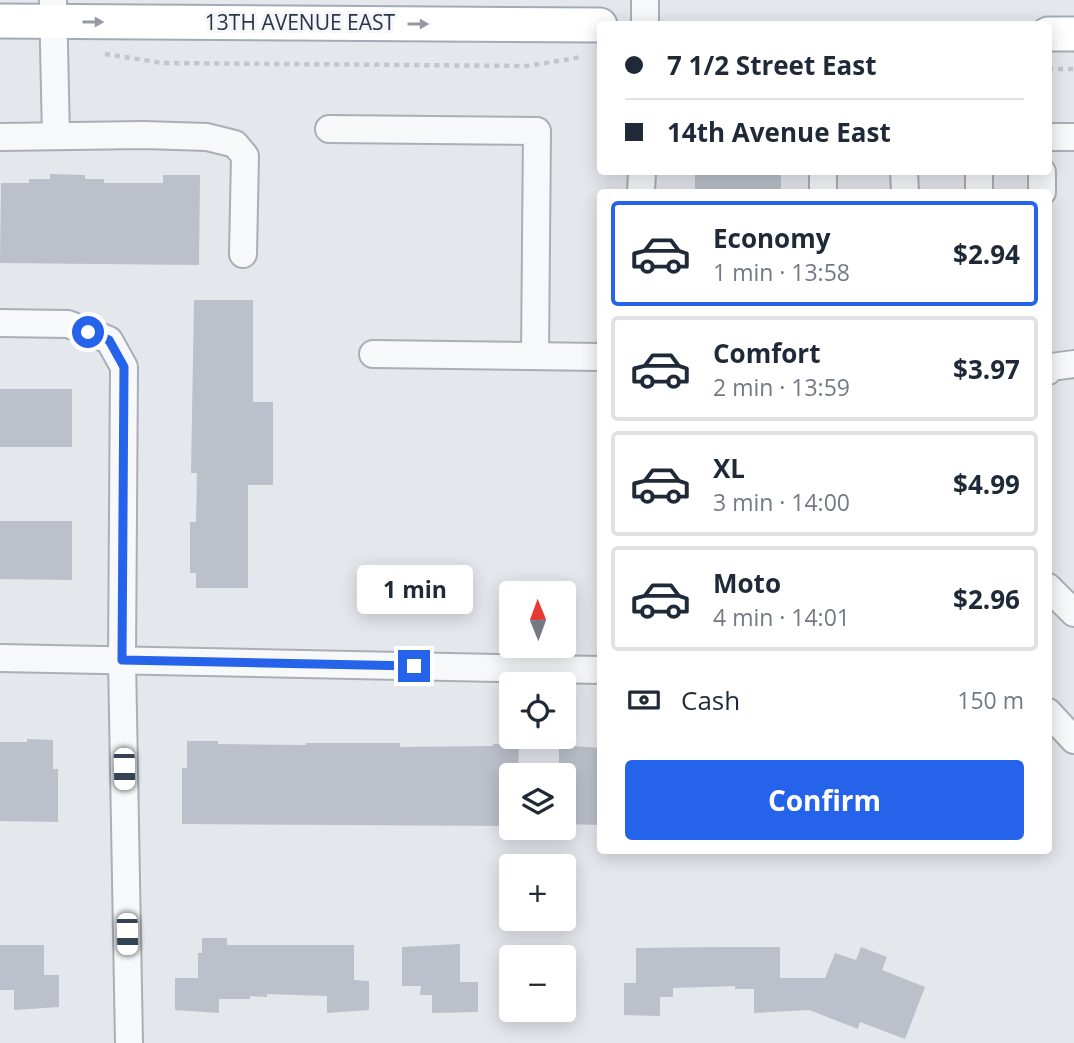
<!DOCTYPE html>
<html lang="en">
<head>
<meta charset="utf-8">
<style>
  :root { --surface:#fff; --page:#f6f6f7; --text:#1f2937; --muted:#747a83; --line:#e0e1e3; --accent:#2563eb }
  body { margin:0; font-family:"Open Sans",sans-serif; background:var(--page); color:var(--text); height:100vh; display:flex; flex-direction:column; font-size:26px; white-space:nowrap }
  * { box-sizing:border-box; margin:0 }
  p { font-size:23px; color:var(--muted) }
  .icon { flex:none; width:38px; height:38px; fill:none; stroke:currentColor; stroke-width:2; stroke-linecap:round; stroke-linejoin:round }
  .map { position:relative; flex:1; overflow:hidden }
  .panel { position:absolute; left:597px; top:189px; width:455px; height:665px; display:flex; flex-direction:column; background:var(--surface); border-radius:7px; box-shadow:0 4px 18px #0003 }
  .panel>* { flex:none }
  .hud { position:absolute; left:597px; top:21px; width:455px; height:154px; border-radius:7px; box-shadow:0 4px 18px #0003; display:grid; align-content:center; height:154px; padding:0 28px; background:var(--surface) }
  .needle { width:46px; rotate:359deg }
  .tools { position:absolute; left:499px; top:581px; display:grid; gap:14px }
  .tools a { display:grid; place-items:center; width:77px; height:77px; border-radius:7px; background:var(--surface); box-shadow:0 4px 18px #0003; font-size:35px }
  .end { position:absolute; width:32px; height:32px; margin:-16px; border:9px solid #2563eb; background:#fff; box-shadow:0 0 0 4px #fff }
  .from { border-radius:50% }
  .bubble { position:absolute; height:49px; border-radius:7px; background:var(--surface); box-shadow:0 4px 18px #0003; font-size:23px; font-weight:700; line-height:49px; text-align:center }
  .car { position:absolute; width:21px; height:42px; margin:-21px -10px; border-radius:9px; box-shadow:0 0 5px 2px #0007; background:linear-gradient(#fff 24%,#345 0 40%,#fff 0 76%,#345 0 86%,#fff 0) }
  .hud b { display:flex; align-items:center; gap:24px; height:66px; font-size:26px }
  .hud b+b { border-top:2px solid var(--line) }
  .hud i { width:18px; height:18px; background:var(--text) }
  ul { padding:12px 0 0; list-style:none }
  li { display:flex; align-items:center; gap:21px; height:105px; margin:0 14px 10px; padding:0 14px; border:4px solid var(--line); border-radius:7px }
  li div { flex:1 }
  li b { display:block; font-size:26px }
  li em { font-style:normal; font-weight:700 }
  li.active { border-color:var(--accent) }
  li>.icon { width:63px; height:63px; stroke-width:1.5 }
  .pay { display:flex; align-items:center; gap:18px; height:77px; padding:0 28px; font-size:26px }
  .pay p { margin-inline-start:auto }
  .primary-button { display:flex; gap:14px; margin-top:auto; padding:14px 28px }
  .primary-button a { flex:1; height:80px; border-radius:7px; background:var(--accent); color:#fff; font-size:28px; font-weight:700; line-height:80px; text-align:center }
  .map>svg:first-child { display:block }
  .building { fill:#bbc0ca }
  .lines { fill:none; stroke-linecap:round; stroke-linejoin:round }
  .minor-casing { stroke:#a9aeb7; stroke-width:30 }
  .major-casing { stroke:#a3abb8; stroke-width:37 }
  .path { stroke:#c2c5cb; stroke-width:4.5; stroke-dasharray:5 5; stroke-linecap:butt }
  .minor { stroke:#f7f8fa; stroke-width:26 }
  .major { stroke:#fff; stroke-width:33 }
  .oneway { fill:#959aa2 }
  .route { stroke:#2563eb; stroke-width:9 }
  .labels { text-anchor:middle; stroke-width:6; stroke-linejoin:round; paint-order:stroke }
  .street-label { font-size:21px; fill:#2b3445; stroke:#f4f6f9 }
</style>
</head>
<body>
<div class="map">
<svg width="1074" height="1043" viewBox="0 0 1074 1043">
  <rect width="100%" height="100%" fill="#e4e7ec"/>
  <!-- building -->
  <g class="building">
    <rect x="695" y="172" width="86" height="20"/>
    <path d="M50 174 85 175V179H104V183H163V175H200L199 265 0 263 1 183H29V179H50Z"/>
    <path d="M194 300H253V402H273V485H248V588H196V573H190V522H196L197 473H191Z"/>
    <rect x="0" y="389" width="72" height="58"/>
    <path d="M0 521H72V580L0 579Z"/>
    <path d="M27 739 53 740V769H58V822L0 821V742H27Z"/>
    <path d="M187 741H218V744L306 745V743H400V747L493 746V744H519L518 775H511V826L182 824V768H187Z"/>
    <path d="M559 745 600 748V825L564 824V775H559Z"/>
    <path d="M202 938H227V945H354V980L369 981V1010L327 1013V996L267 994V997L250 996V999H219V1013L175 1010V978H198V953H202Z"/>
    <path d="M460 944V982H478V1012L432 1013V995H420L421 986H402V947Z"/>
    <path d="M0 945H44V975H59V1007L14 1010V990H0Z"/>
    <path d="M720 947H780V978H825L835 953 856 960 861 947 887 957 882 970 925 987 905 1039 860 1022 858 1029 809 1010 754 1013V989H735V986L673 988V997H660V1016L624 1015V983H636V948Z"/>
  </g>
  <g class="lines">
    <!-- minor casing -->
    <g class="minor-casing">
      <g id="minor">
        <path d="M53 0 56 136"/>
        <path d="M645 24V0"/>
        <path d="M329 129 537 131 535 356"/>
        <path d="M0 137 144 135 207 137 235 144 245 156 243 254"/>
        <path d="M1048 137H1074"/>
        <path d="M904 172 905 192"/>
        <path d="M641 192 642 172"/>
        <path d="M823 192V172"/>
        <path d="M979 192V172"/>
        <path d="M1042 192V172"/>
        <path d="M0 323 68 324 109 340 124 367 122 660 129 1043"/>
        <path d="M373 354 600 357"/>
        <path d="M1048 371 1051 367 1074 364"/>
        <path d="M1048 587 1074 613"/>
        <path d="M0 658 600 670"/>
        <path d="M1048 712 1074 740"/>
      </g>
    </g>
    <!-- major casing -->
    <g class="major-casing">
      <g id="major">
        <path d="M0 21 600 25"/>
        <path d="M1048 34H1074"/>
      </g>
    </g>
    <!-- path -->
    <g class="path">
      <path d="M105 54 163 63 527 66 582 57"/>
      <path d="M1048 69H1074"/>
    </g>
    <!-- minor -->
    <use href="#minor" class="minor"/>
    <!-- major -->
    <use href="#major" class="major"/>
  </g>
  <!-- one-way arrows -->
  <defs><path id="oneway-solid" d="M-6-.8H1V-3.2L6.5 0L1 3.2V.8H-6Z" transform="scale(1.75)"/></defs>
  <g class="oneway">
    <use href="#oneway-solid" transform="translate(93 22)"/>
    <use href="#oneway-solid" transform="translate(418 24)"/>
  </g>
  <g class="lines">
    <!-- route -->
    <path class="route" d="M88 332 109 340 124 367 122 660 414 666"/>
  </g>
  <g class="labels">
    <!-- street labels -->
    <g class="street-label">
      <text x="300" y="30">13TH AVENUE EAST</text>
    </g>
  </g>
</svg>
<div class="tools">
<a><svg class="needle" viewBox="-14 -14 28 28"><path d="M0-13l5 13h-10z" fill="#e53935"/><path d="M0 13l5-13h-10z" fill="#747a83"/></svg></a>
<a><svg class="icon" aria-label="locate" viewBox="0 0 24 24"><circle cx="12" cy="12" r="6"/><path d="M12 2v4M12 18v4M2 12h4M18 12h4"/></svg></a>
<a><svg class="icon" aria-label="layers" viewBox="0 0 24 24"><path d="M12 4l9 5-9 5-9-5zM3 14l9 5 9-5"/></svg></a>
<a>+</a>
<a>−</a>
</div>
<i class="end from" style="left:88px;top:332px"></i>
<i class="end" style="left:414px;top:666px"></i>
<div class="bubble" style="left:357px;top:565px;width:116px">1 min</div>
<i class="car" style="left:124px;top:769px;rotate:179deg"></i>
<i class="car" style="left:127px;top:934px;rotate:179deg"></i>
<div class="hud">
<b><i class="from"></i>7 1/2 Street East</b>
<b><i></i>14th Avenue East</b>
</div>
<section class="panel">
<ul>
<li class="active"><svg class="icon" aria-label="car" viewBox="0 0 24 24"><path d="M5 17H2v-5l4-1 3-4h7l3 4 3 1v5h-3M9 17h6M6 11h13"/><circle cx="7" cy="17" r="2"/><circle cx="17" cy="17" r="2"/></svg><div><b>Economy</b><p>1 min · 13:58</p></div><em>$2.94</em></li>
<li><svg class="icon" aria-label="car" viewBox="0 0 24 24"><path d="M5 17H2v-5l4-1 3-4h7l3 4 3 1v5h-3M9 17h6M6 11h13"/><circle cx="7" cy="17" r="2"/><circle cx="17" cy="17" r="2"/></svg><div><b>Comfort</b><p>2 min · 13:59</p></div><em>$3.97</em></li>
<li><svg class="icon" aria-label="car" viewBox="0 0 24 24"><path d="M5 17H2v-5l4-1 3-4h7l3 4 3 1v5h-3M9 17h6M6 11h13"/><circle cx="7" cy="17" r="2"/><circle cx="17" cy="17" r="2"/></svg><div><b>XL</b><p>3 min · 14:00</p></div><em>$4.99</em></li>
<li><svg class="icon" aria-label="car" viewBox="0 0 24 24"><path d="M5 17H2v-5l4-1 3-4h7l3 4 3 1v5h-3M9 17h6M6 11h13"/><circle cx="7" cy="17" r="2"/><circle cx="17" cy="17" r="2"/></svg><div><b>Moto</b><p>4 min · 14:01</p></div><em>$2.96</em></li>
</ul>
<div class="pay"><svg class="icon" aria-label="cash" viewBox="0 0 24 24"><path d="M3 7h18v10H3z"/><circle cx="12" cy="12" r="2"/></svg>Cash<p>150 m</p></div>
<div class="primary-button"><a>Confirm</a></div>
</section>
</div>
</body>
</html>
